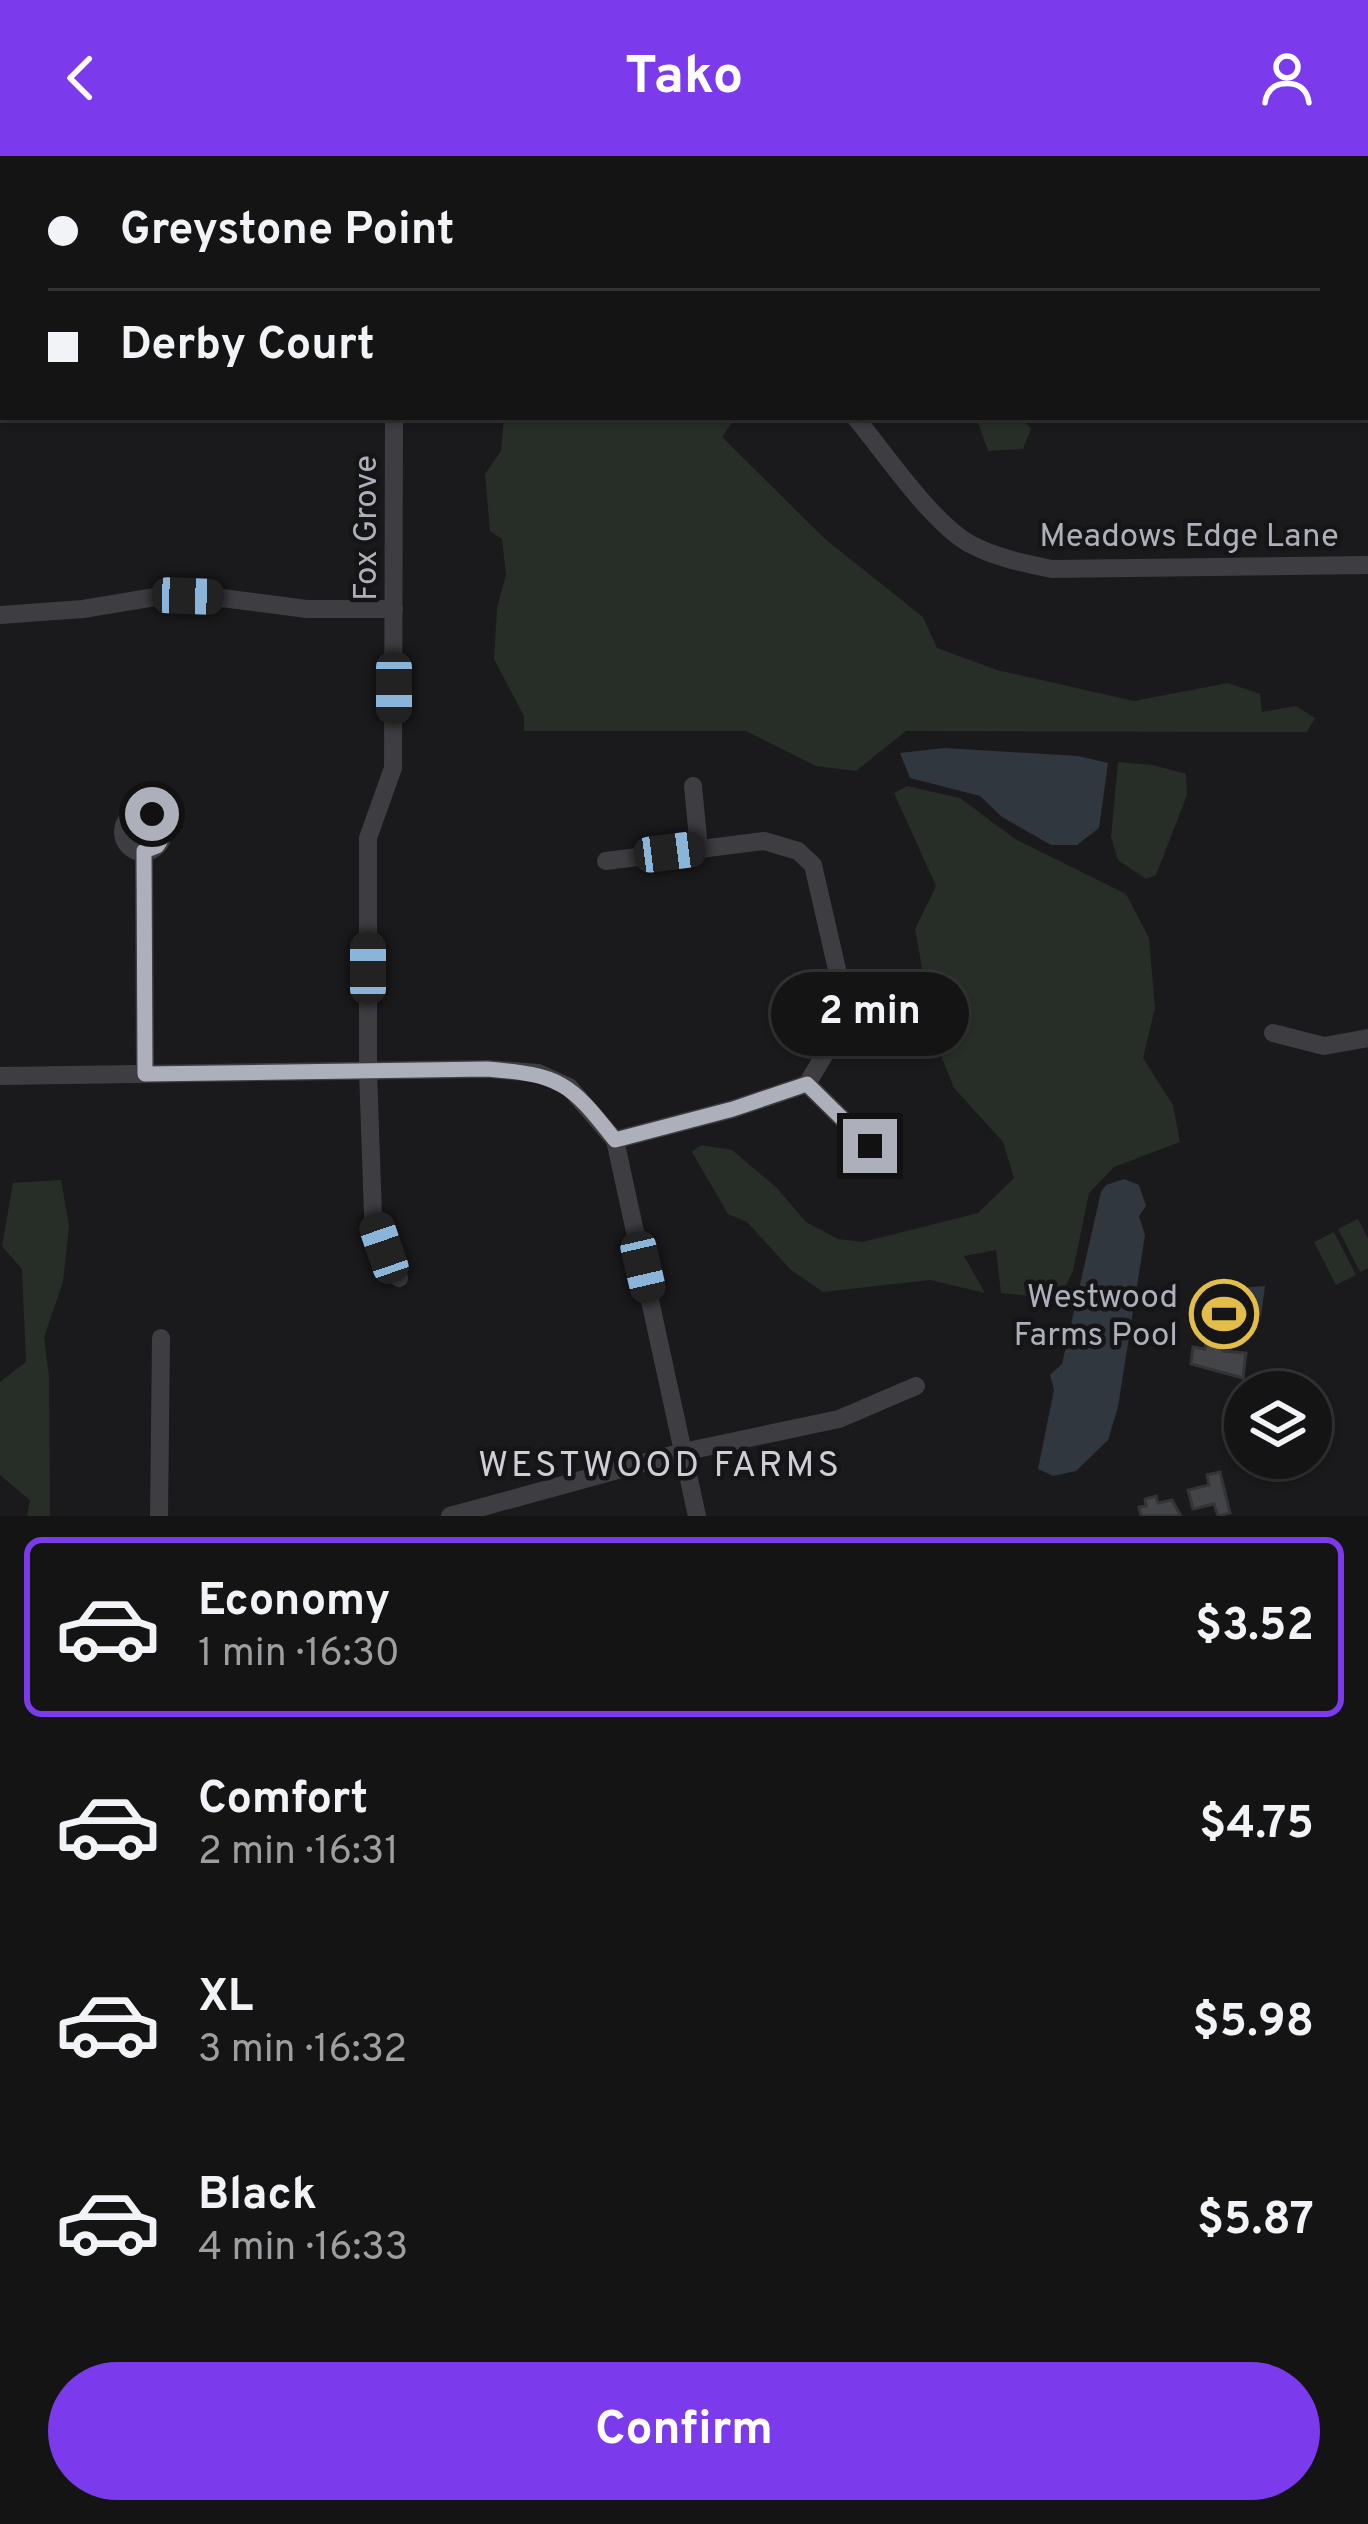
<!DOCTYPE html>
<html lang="en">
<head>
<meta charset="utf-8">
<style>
  :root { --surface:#141415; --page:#1d1d1e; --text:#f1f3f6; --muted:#9d9ea0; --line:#333334; --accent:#7c3aed }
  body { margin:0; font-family:Overpass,sans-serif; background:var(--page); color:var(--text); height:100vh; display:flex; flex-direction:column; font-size:45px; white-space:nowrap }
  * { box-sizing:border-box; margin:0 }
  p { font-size:39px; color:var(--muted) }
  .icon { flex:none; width:66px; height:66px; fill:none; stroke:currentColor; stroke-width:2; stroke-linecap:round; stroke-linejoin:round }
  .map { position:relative; height:1360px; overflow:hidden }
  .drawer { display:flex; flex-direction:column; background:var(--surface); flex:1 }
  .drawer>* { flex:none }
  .guide { position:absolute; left:0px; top:0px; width:1368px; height:264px; box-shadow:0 3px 9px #0004,0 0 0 3px var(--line); display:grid; align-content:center; height:264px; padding:0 48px; background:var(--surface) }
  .controls { position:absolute; left:1224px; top:1215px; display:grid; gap:24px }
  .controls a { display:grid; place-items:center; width:108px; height:108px; border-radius:50%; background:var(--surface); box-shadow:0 3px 9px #0004,0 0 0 3px var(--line); font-size:60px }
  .end { position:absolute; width:54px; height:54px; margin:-27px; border:15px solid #adb0ba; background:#111; box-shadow:0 0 0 6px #111 }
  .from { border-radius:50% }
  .bubble { position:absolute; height:84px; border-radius:42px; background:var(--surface); box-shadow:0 3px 9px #0004,0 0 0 3px var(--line); font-size:39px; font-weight:700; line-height:84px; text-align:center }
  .car { position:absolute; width:36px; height:72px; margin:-36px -18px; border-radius:15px; box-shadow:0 0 9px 3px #0007; background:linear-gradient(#222 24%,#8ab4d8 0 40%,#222 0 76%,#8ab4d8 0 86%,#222 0) }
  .guide b { display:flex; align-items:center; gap:42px; height:114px; font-size:45px }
  .guide b+b { border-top:3px solid var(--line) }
  .guide i { width:30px; height:30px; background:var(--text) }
  ul { padding:21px 0 0; list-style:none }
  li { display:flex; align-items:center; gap:36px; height:180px; margin:0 24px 18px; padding:0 24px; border:6px solid transparent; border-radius:18px }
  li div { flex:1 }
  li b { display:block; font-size:45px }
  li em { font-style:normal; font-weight:700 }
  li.selected { border-color:var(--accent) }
  li>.icon { width:108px; height:108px; stroke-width:1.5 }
  .cta { display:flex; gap:24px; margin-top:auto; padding:24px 48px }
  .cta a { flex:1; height:138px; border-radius:72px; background:var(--accent); color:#fff; font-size:48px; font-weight:700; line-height:138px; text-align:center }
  header { display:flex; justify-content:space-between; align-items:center; height:156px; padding:0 48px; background:var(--accent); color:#fff; font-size:54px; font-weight:700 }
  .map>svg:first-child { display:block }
  .green { fill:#262e27 }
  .water { fill:#30373f }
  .building { fill:#444548; stroke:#343437; stroke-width:3 }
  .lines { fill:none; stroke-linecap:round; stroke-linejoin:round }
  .minor { stroke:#3d3d42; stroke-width:18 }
  .route { stroke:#adb0ba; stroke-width:15 }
  .labels { text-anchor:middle; stroke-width:9; stroke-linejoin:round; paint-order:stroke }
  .street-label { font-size:33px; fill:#adb0ba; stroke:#151517 }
  .poi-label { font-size:33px; fill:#adb0ba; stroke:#151517; text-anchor:end }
  .neighbourhood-label { font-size:36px; letter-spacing:3px; fill:#cecfd6; stroke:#151517 }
</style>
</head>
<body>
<header><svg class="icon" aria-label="back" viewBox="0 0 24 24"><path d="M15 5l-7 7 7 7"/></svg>Tako<svg class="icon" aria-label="person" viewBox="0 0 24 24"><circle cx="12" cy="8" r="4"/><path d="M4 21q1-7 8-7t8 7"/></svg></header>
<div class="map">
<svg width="1368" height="1360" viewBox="0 0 1368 1360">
  <rect width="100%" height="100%" fill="#1a1a1c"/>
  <!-- green -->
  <g class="green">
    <rect x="481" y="0" width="194" height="3"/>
    <path d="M936 0H1247L934 3Z"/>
    <path d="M504 261H736L722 281 825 383 923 461 937 492 997 514 1134 545 1228 527 1260 538 1262 556 1296 550 1315 562 1307 576 906 575 856 615 816 610 746 575H524V560L494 503 497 452 506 419 502 383 490 375 485 318 501 295Z"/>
    <path d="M976 261H1021L1031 273 1023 293 988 295Z"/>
    <path d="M1118 606 1153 609 1186 618 1187 639 1156 719 1146 723 1118 704 1111 681Z"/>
    <path d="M907 630 960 642 1015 683 1126 738 1149 782 1155 852 1143 902 1173 949 1180 986 1114 1011 1089 1037 1073 1115 1059 1143 1001 1137 996 1094 964 1100 985 1137 930 1124 823 1136 791 1114 747 1066 728 1058 692 996 701 989 732 994 776 1031 806 1066 838 1083 863 1086 978 1057 1014 1022 1003 986 954 932 942 902 939 849 923 817 915 773 936 730 894 637Z"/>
    <path d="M61 1024 69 1070 63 1126 44 1181 49 1221 50 1360H27L30 1344 0 1319V1226L26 1206 22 1113 2 1090 13 1027Z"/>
    <path d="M1358 1063 1368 1082V1112L1360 1116 1338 1073Z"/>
    <path d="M1334 1076 1356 1119 1336 1129 1314 1086Z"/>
  </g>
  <!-- water -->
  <g class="water">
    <path d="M944 592 1078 600 1108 607 1099 672 1077 689H1051L1002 661 980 640 910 622 900 597Z"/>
    <path d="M1124 1023 1139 1029 1146 1050 1139 1060 1145 1079 1118 1251 1108 1284 1076 1315 1053 1320 1038 1313 1054 1234 1050 1219 1062 1208 1101 1036 1106 1029Z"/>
    <path d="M1213 1128 1241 1132 1265 1130 1261 1160 1241 1157 1236 1186 1205 1181Z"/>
  </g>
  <!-- building -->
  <g class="building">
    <path d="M1206 1185 1222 1188 1223 1195 1246 1197 1243 1222 1191 1208 1193 1191 1205 1193Z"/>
    <path d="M1220 1316 1230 1357 1218 1360 1214 1348 1193 1353 1188 1334 1209 1329 1207 1319Z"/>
    <path d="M1156 1340 1158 1347 1172 1344 1181 1360H1141L1139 1351 1146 1350 1145 1343Z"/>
  </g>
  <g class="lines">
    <!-- minor -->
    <g class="minor">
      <path d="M183 0V3"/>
      <path d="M344 0 345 3"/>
      <path d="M782 0V3"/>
      <path d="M148 3 149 0"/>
      <path d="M1319 3V0"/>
      <path d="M0 76 3 74"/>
      <path d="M1365 149H1368"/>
      <path d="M1365 211 1368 221"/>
      <path d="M0 230H3"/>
      <path d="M394 261 393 612 368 682V915L373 1059 399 1122"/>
      <path d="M855 261C884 296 932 367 970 388 997 402 1023 407 1052 413L1368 409"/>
      <path d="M0 459 83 453 161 440 214 441 307 453H394"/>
      <path d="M693 630 699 692"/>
      <circle cx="143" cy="676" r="20"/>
      <path d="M144 695 145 918"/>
      <path d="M606 705 764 685 798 695 813 709 839 822 832 886 807 928 733 953 615 984"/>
      <path d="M1273 877 1324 890 1368 882"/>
      <path d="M0 920 487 913 538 917 569 931 615 984 697 1360"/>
      <path d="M807 928 870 990"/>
      <path d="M159 1360 161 1182"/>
      <path d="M450 1360 683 1296 839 1263 916 1230"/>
    </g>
  </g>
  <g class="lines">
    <!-- route -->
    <path class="route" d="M152 658C164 666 166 678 157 690L144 695 145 918 487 913C560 919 570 926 615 984L733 953 807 928 870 990"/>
  </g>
  <!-- icons -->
  <defs>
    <g id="stadium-ring" transform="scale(3.45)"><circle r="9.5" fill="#151517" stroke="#e3bd4a" stroke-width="1.5"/><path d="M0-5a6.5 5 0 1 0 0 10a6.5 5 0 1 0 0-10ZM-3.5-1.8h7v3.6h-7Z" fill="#e3bd4a"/></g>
  </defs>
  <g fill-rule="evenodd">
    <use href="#stadium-ring" x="1224" y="1158"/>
  </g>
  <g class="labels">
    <!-- street labels -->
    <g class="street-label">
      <text transform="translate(364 372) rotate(-90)" y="12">Fox Grove</text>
      <text x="1189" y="390">Meadows Edge Lane</text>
    </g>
    <!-- poi labels -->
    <g class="poi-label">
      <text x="1178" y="1151">Westwood<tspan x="1178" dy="38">Farms Pool</tspan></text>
    </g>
    <!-- neighbourhood labels -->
    <g class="neighbourhood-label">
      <text x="660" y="1320">WESTWOOD FARMS</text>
    </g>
  </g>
</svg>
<div class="controls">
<a><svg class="icon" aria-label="layers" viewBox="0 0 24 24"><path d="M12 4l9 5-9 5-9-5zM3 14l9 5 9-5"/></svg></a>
</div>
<i class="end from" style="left:152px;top:658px"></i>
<i class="end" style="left:870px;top:990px"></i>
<div class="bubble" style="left:771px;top:816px;width:198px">2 min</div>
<i class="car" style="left:188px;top:440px;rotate:92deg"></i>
<i class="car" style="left:394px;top:532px;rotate:180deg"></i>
<i class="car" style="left:670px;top:696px;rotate:83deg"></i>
<i class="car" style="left:368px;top:812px;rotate:0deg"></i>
<i class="car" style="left:384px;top:1092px;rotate:341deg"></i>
<i class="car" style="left:643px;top:1111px;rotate:167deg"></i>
<div class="guide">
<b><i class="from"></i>Greystone Point</b>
<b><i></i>Derby Court</b>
</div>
</div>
<section class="drawer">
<ul>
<li class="selected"><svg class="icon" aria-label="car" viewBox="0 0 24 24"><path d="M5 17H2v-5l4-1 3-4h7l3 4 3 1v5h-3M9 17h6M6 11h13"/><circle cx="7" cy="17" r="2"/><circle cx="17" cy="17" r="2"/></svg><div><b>Economy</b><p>1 min · 16:30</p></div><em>$3.52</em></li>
<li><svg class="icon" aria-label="car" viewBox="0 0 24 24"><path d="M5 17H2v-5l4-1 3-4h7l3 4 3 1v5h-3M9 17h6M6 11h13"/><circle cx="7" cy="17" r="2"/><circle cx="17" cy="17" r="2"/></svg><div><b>Comfort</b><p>2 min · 16:31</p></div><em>$4.75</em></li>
<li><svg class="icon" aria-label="car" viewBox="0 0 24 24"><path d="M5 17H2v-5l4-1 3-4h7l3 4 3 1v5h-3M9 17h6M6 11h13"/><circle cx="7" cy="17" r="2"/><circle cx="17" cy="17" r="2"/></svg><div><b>XL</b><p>3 min · 16:32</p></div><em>$5.98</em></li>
<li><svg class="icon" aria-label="car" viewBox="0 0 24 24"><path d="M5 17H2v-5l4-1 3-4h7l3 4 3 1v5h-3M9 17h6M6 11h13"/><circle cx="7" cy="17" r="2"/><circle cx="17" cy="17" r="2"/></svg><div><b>Black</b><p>4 min · 16:33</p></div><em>$5.87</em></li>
</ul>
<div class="cta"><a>Confirm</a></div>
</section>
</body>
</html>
